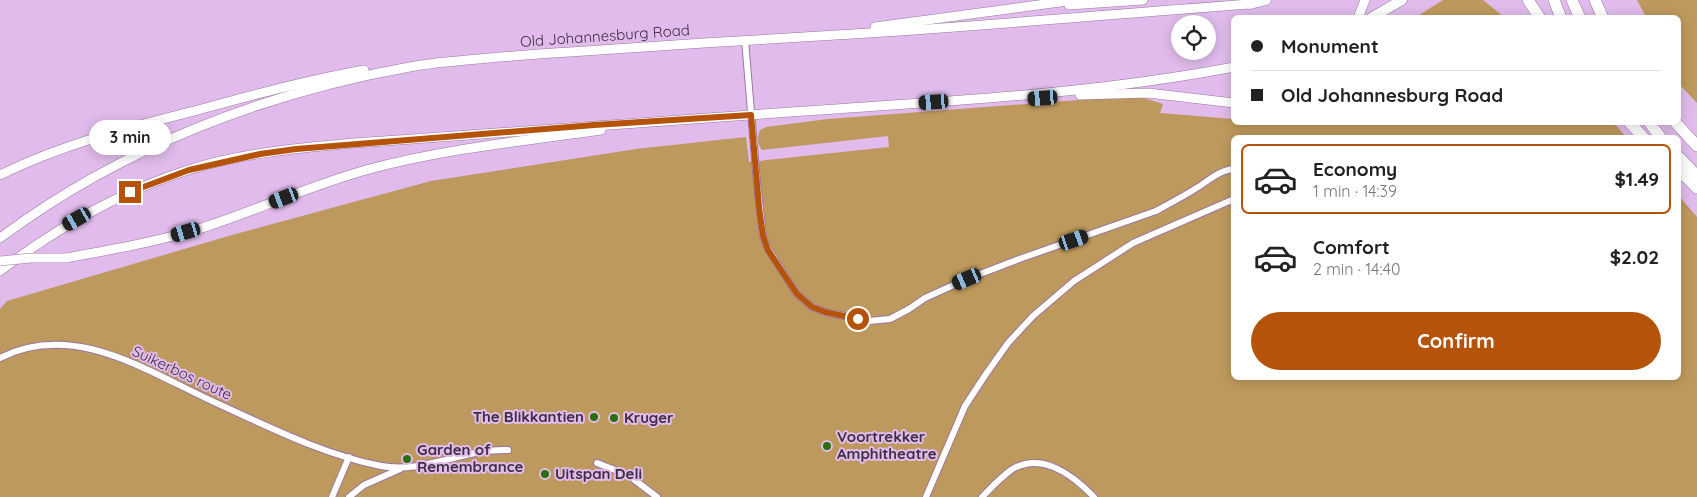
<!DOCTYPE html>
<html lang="en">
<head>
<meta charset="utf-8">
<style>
  :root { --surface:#fff; --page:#f2f2f2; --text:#222; --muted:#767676; --line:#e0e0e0; --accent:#b45309 }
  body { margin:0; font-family:Quicksand,sans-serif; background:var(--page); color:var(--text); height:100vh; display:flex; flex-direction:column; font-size:19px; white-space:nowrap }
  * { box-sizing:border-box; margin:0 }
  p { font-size:16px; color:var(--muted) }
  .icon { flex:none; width:28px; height:28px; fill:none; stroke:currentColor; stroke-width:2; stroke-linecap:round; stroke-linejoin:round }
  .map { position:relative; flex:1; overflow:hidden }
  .sheet { position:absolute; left:1231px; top:135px; width:450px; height:245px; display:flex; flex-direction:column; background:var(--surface); border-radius:8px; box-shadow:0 2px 12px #0003 }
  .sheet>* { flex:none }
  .hud { position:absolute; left:1231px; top:15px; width:450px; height:110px; border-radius:8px; box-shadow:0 2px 12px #0003; display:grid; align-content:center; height:110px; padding:0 20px; background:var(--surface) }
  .fabs { position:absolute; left:1171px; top:15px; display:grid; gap:10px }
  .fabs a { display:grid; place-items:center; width:45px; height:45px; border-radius:50%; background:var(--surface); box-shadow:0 2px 12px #0003; font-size:25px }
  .end { position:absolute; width:22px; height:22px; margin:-11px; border:6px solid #b45309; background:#fff; box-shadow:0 0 0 2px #fff }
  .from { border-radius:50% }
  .bubble { position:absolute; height:35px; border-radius:18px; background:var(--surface); box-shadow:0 2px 12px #0003; font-size:16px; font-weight:800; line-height:35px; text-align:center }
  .car { position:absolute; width:15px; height:30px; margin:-15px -8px; border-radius:6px; box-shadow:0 0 4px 1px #0007; background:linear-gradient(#222 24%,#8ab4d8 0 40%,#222 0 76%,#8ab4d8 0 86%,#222 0) }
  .hud b { display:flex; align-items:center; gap:18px; height:48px; font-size:19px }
  .hud b+b { border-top:1px solid var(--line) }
  .hud i { width:12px; height:12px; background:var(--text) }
  ul { padding:9px 0 0; list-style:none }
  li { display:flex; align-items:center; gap:15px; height:70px; margin:0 10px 8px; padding:0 10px; border:2px solid transparent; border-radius:8px }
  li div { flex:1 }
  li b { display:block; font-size:19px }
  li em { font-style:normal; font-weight:800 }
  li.selected { border-color:var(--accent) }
  li>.icon { width:45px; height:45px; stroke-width:1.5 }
  .cta { display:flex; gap:10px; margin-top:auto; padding:10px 20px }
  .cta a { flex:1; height:58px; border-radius:30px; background:var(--accent); color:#fff; font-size:20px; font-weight:800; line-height:58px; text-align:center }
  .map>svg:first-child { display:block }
  .green { fill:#be995d }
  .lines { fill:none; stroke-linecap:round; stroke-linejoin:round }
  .minor-casing { stroke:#9976a3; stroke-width:8 }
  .secondary-casing { stroke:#9976a3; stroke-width:10 }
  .primary-casing { stroke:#9976a3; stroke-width:11 }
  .motorway-casing { stroke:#9976a3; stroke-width:12 }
  .minor { stroke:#fff; stroke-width:6 }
  .secondary { stroke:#fff; stroke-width:9 }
  .primary { stroke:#fff; stroke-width:10 }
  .motorway { stroke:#fff; stroke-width:11 }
  .secondary-bridge-casing { stroke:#9976a3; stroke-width:10; stroke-linecap:butt }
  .secondary-bridge { stroke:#fff; stroke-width:9 }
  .route { stroke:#b45309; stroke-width:6 }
  .poi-dot { fill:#2b6f0a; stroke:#e0bbeb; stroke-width:2 }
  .labels { text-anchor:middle; stroke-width:4; stroke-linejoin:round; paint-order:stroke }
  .street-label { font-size:15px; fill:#3e2f43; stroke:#e0bbeb }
  .poi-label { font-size:15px; font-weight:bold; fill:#3e2f43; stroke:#e0bbeb; text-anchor:start }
</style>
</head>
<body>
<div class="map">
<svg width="1697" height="497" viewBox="0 0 1697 497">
  <rect width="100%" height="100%" fill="#e0bbeb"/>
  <!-- green -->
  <g class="green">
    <path d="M1443 0H1483L1504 17H1416Z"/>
    <path d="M1637 0H1697V103L1679 84V18L1646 17Z"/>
    <path d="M1116 97H1141L1163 104 1160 113 1234 119V122H1613L1626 137 1234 138V378H1679V196L1697 217V497H0V309L7 301 232 235 431 181 636 149 746 137 749 162 889 147 888 136 762 150C757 143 757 139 760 130L766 127 828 119Z"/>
  </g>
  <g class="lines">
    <!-- minor casing -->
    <g class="minor-casing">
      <g id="minor">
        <path d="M745 40 757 183 763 236 768 249 797 294 812 307 825 312 869 321 890 319 909 309 925 298 967 279 1022 258 1156 211C1169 204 1182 197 1195 189 1207 182 1219 170 1234 169"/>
        <path d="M0 358C74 320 148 372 214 402 267 426 324 455 381 466 424 474 465 448 508 450"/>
        <path d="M597 463 628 475 657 497"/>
        <path d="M332 497 349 457"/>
        <path d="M349 497 364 485 400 469"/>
        <path d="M926 497 965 406 986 374 1008 343 1033 316 1074 281 1133 243 1234 199"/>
        <path d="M982 497C991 488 1000 478 1011 470 1041 451 1073 475 1094 497"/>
      </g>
    </g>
    <!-- secondary casing -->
    <g class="secondary-casing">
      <g id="secondary">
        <path d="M1069 5 1143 0"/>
        <path d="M1358 18 1365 0"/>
        <path d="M875 27 1075 0"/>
        <path d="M1080 95 1148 93 1234 103"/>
        <path d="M0 175C62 144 131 127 198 110 253 95 308 80 364 70"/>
        <path d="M0 238C122 147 266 92 415 66 432 63 450 62 467 60 501 57 536 54 570 52 659 46 747 40 836 35 974 27 1112 14 1250 4"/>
        <path d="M66 258C110 250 155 242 199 229 255 211 309 186 366 170 443 149 523 141 601 130"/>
        <path d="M0 271C57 228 119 192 188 170 241 153 298 148 353 143 504 133 655 121 805 111 949 101 1093 94 1234 67"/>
      </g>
    </g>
    <!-- primary casing -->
    <g class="primary-casing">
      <g id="primary">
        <path d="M1250 4 1266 0"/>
        <path d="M1371 18 1402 0"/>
      </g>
    </g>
    <!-- motorway casing -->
    <g class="motorway-casing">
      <g id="motorway">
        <path d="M1528 0 1540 18"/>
        <path d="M1554 0 1561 18"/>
        <path d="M1572 0 1580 18"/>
        <path d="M1595 0 1603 18"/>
        <path d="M1629 122 1644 138"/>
        <path d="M1649 122 1661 138"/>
        <path d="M1675 122 1697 146"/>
        <path d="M1679 157 1697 176"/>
        <path d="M1679 170 1697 188"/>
      </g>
    </g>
    <!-- minor -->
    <use href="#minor" class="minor"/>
    <!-- secondary -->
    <use href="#secondary" class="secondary"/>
    <!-- primary -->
    <use href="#primary" class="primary"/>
    <!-- motorway -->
    <use href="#motorway" class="motorway"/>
    <!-- secondary-bridge casing -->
    <g class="secondary-bridge-casing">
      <path id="secondary-bridge" d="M0 261 31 258H66"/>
    </g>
    <!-- secondary-bridge -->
    <use href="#secondary-bridge" class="secondary-bridge"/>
  </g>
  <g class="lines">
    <!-- route -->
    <path class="route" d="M130 192 189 170 260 154 296 149 594 125 751 115 759 207 763 236 768 250 797 294 812 307 825 312 858 319"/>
  </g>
  <!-- markers -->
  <g class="poi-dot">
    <circle cx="594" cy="417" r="5"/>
    <circle cx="614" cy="418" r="5"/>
    <circle cx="827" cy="446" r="5"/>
    <circle cx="407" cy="459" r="5"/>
    <circle cx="545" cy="474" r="5"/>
  </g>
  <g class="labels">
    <!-- street labels -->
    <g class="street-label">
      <text transform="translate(605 36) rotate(-4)" y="5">Old Johannesburg Road</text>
      <text transform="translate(182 373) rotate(25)" y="5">Suikerbos route</text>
    </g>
    <!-- poi labels -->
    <g class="poi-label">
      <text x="584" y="422" text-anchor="end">The Blikkantien</text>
      <text x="624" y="423">Kruger</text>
      <text x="837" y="442">Voortrekker<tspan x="837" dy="17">Amphitheatre</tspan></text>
      <text x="417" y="455">Garden of<tspan x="417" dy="17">Remembrance</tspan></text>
      <text x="555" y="479">Uitspan Deli</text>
    </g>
  </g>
</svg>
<div class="fabs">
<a><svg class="icon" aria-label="locate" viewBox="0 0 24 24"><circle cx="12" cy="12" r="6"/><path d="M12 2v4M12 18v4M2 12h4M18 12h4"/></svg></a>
</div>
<i class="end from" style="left:858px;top:319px"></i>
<i class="end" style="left:130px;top:192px"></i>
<div class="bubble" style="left:89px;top:120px;width:82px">3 min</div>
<i class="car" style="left:1043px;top:98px;rotate:266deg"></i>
<i class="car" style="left:934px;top:102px;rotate:266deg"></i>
<i class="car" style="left:284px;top:198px;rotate:249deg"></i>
<i class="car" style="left:77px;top:219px;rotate:240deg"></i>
<i class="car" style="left:186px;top:232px;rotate:254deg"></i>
<i class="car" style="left:1074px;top:240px;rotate:71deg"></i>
<i class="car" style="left:967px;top:279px;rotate:247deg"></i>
<div class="hud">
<b><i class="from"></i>Monument</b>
<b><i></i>Old Johannesburg Road</b>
</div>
<section class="sheet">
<ul>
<li class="selected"><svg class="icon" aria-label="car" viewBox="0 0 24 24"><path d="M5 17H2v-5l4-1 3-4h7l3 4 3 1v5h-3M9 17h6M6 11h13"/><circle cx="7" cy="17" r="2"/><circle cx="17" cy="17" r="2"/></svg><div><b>Economy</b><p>1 min · 14:39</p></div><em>$1.49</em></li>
<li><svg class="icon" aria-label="car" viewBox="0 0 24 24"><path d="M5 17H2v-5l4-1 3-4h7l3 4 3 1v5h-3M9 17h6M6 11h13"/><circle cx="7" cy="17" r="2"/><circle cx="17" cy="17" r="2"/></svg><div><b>Comfort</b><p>2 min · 14:40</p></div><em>$2.02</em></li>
</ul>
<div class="cta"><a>Confirm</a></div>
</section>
</div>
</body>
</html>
